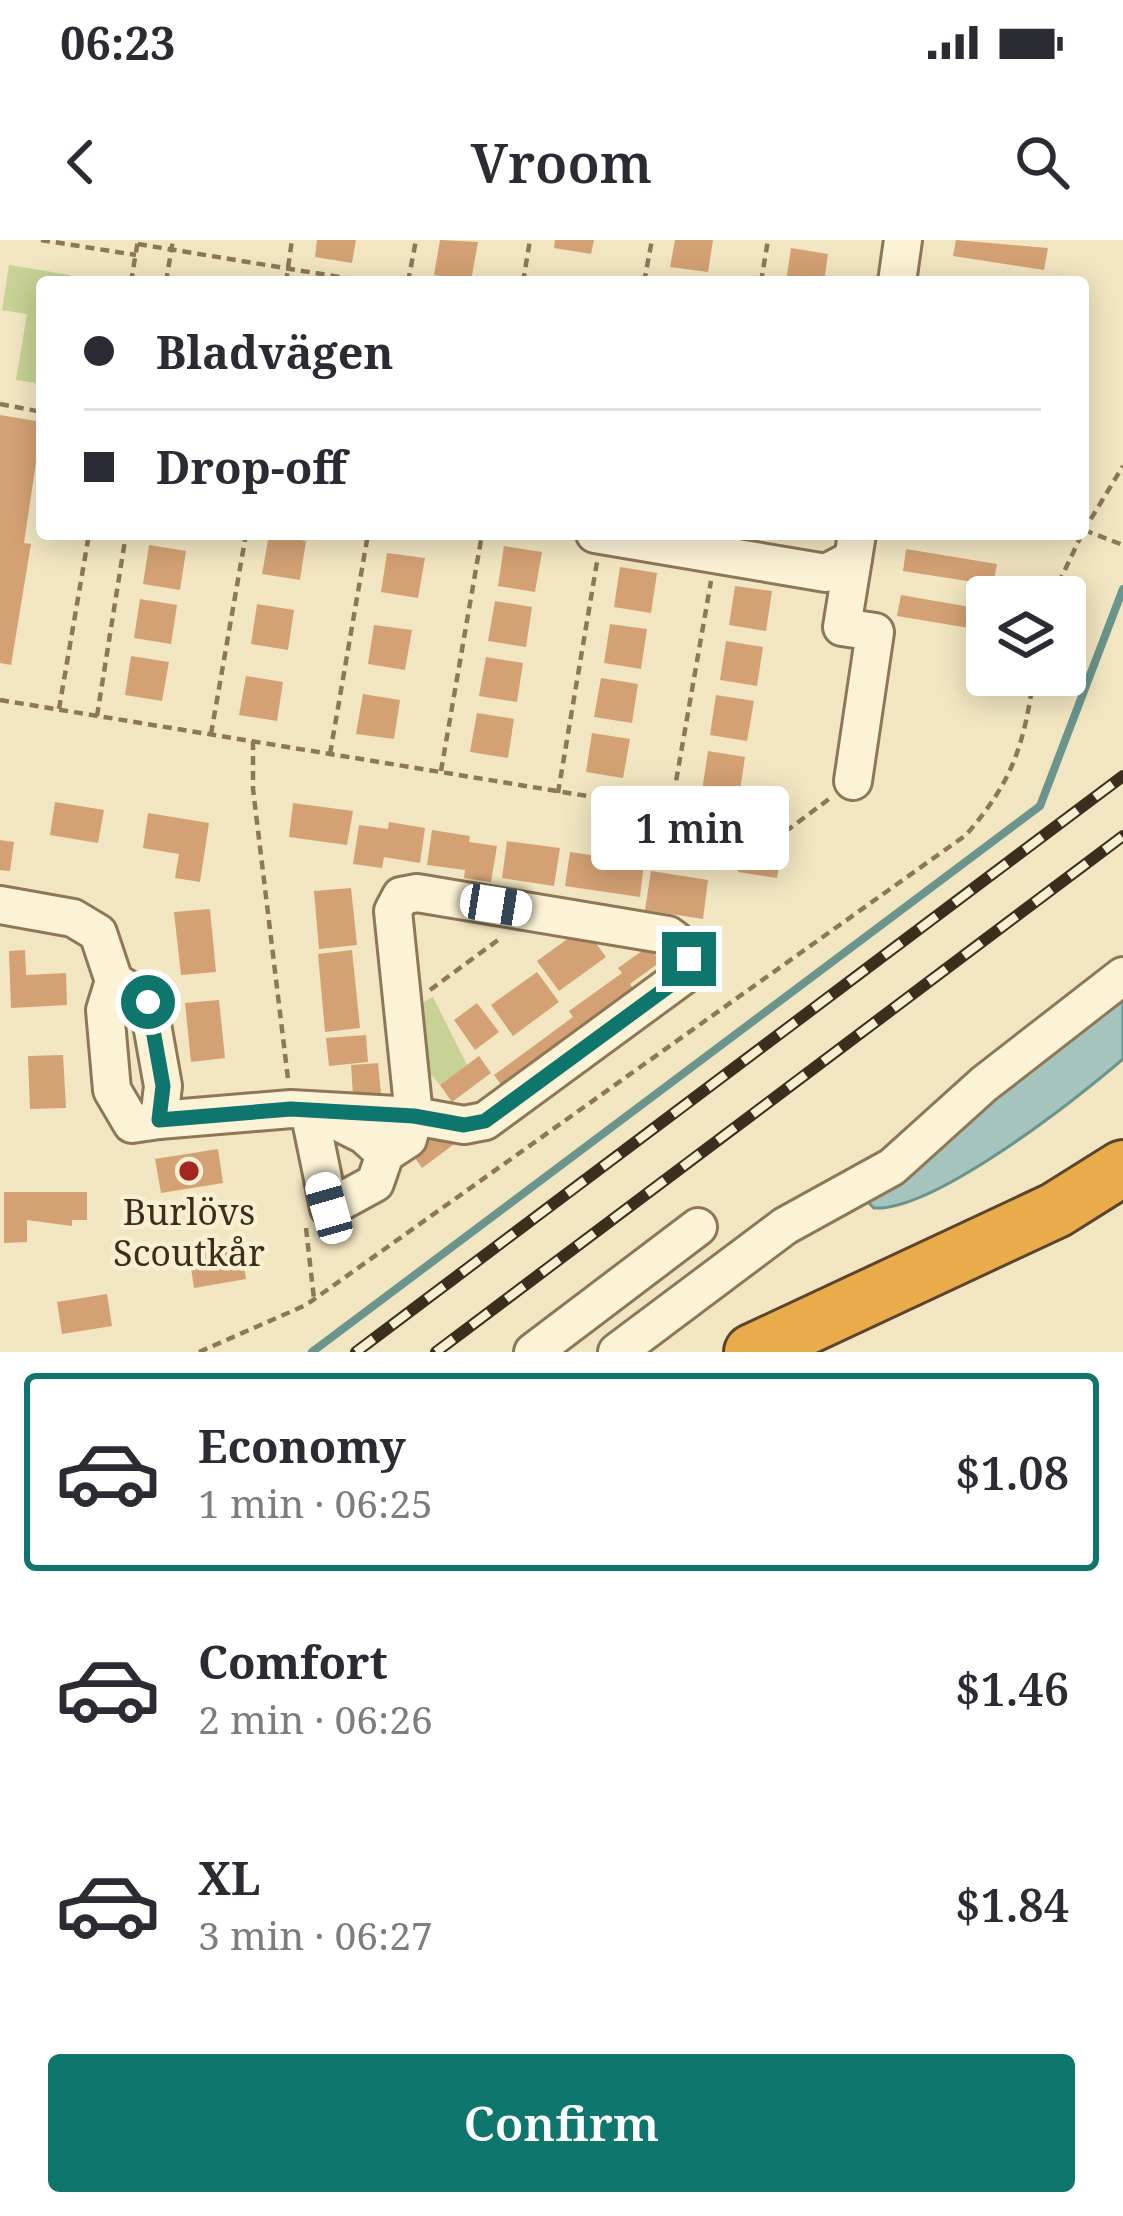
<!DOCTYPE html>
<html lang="en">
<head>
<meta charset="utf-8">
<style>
  :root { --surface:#fff; --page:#f2f2f3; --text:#2b2b33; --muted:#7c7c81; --line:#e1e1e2; --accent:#0f766e }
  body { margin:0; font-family:"Noto Serif",serif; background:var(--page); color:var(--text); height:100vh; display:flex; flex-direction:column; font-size:45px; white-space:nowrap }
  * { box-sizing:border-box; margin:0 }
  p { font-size:39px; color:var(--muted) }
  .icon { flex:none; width:66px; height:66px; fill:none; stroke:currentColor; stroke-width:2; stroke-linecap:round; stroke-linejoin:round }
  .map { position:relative; height:1112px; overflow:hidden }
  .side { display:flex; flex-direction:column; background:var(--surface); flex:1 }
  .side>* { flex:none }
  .banner { position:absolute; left:36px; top:36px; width:1053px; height:264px; border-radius:12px; box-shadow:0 6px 30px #0003; display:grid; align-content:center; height:264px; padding:0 48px; background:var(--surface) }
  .fabs { position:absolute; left:966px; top:336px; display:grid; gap:24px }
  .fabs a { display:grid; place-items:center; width:120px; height:120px; border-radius:12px; background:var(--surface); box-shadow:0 6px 30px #0003; font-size:60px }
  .end { position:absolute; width:54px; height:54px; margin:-27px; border:15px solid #0f766e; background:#fff; box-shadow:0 0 0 6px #fff }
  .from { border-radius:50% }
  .bubble { position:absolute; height:84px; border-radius:12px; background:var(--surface); box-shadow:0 6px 30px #0003; font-size:39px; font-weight:600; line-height:84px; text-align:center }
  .car { position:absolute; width:36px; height:72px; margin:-36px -18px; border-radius:15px; box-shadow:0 0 9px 3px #0007; background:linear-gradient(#fff 24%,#345 0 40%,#fff 0 76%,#345 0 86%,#fff 0) }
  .banner b { display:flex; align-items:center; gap:42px; height:114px; font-size:45px }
  .banner b+b { border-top:3px solid var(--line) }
  .banner i { width:30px; height:30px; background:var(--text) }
  ul { padding:21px 0 0; list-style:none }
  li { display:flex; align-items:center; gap:36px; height:198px; margin:0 24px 18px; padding:0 24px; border:6px solid transparent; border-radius:12px }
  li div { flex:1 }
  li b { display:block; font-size:45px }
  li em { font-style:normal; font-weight:600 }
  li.selected { border-color:var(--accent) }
  li>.icon { width:108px; height:108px; stroke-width:1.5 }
  .action { display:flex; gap:24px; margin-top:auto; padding:24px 48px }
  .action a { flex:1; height:138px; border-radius:12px; background:var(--accent); color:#fff; font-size:48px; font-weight:600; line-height:138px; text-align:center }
  .status { display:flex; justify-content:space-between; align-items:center; height:84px; padding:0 60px; background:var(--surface); direction:ltr }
  .status svg { height:33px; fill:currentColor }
  header { display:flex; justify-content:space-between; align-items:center; height:156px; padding:0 48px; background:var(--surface); font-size:54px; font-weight:600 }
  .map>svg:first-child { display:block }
  .green { fill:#c7d294 }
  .water { fill:#a5c4bd; stroke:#6a948c; stroke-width:3 }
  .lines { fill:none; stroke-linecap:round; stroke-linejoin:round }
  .stream { stroke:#6a948c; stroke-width:8 }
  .building { fill:#d4a174 }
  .minor-casing { stroke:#8e7757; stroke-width:42 }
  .highway-casing { stroke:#5c442c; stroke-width:60 }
  .path { stroke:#8e7757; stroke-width:4.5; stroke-dasharray:9 6; stroke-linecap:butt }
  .minor { stroke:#fcf3d6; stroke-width:36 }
  .highway { stroke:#eaac4b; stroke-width:54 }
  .rail-casing { stroke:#3c2e1d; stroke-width:12 }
  .rail { stroke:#f9f0d2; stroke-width:8; stroke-dasharray:22; stroke-linecap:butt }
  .route { stroke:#0f766e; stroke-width:15 }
  .poi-dot { fill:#a32721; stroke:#f9f0d2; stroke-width:4.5 }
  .labels { text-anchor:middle; stroke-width:9; stroke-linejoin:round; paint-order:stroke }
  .poi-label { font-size:36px; fill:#3c2e1d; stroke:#f9f0d2 }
</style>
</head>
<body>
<div class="status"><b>06:23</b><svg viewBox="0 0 49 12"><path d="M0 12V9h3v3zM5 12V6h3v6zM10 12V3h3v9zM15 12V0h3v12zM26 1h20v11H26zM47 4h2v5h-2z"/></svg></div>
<header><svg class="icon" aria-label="back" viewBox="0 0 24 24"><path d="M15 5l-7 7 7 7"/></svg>Vroom<svg class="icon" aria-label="search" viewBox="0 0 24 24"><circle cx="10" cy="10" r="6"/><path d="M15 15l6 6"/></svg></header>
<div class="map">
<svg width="1123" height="1112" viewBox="0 0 1123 1112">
  <rect width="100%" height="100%" fill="#f2e6c2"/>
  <!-- green -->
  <g class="green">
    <path d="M9 25 70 35 69 42H42V144L16 140 27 74 2 70Z"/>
    <path d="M433 757 467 825 440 845 426 829 414 767Z"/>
  </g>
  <!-- water -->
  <path class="water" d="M1123 743V819C1077 859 933 972 874 968L862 956Z"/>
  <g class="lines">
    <!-- stream -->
    <path class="stream" d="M312 1112 1040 566 1123 349"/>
  </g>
  <!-- building -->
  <g class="building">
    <path d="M317 0H356L352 23 315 17Z"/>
    <path d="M440 0 478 2 471 41 434 35Z"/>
    <path d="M555 0H594L591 14 554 8Z"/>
    <path d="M675 0H713L708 32 670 27Z"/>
    <path d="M956 0 1048 8 1044 30 953 16Z"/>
    <path d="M791 8 828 14 824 42H786Z"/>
    <path d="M0 175 42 182 24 303 31 304 11 425 0 423Z"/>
    <path d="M269 295 306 301 300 340 262 334Z"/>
    <path d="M149 305 186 311 180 350 143 344Z"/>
    <path d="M504 306 542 312 535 352 498 346Z"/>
    <path d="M906 309 997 324 993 345 903 331Z"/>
    <path d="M387 313 425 318 418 358 381 352Z"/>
    <path d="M620 327 657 333 651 373 614 367Z"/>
    <path d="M735 346 772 351 766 391 729 385Z"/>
    <path d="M901 355 987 370V391L897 376Z"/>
    <path d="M140 359 177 365 171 404 134 398Z"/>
    <path d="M495 361 532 367 526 407 488 401Z"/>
    <path d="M257 364 294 370 288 410 251 404Z"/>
    <path d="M610 384 647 389 641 429 604 423Z"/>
    <path d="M374 385 412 390 405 430 368 424Z"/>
    <path d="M726 401 763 407 757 446 720 440Z"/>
    <path d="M131 416 169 422 162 461 125 455Z"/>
    <path d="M486 417 523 423 517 462 479 456Z"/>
    <path d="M246 436 283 442 277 481 239 475Z"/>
    <path d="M601 438 638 444 632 483 594 477Z"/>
    <path d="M363 454 400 460 394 499 356 494Z"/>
    <path d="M716 455 754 461 747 501 710 495Z"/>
    <path d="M477 473 514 479 508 518 470 512Z"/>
    <path d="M592 493 630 499 623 538 586 532Z"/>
    <path d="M708 511 745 517 739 557 702 551Z"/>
    <path d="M55 562 104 570 98 603 50 595Z"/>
    <path d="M293 563 353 571 347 605 289 597Z"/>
    <path d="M148 573 209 583 200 642 175 638 179 614 143 608Z"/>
    <path d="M389 582 425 588 420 623 384 617 382 628 353 624 359 585 388 589Z"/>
    <path d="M432 590 470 596 469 602 497 606 491 642 464 638 465 630 427 625Z"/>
    <path d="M0 600 14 602 10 631 0 630Z"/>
    <path d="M507 601 560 608 554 646 502 638Z"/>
    <path d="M742 608 781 615 777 638 738 632Z"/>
    <path d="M570 612 644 623 640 657 565 646Z"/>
    <path d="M651 631 708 640 703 679 645 670Z"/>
    <path d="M351 648 357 705 319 709 314 651Z"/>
    <path d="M210 669 216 732 181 735 174 672Z"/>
    <path d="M584 687 606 717 559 751 537 721Z"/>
    <path d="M649 706 660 722 630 744 635 752 508 854 494 835 573 777 569 771 622 733 618 728Z"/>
    <path d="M25 710 26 735 66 733 67 765 11 768 9 711Z"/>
    <path d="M352 710 360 788 325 792 318 714Z"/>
    <path d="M537 732 559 762 513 796 491 765Z"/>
    <path d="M219 760 225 818 191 822 185 763Z"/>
    <path d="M477 763 499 792 475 810 454 780Z"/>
    <path d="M366 795 368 822 329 826 326 798Z"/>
    <path d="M63 815 66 868 30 869 28 816Z"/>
    <path d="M479 816 491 833 452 862 440 845Z"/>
    <path d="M378 823 381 853 353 855 351 825Z"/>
    <path d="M444 886 457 902 422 928 410 911Z"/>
    <path d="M218 909 223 943 161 953 155 919Z"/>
    <path d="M4 952H87V980H72V986L27 980V1002L4 1003Z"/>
    <path d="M241 1006 246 1039 194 1048 189 1014Z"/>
    <path d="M107 1054 112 1086 62 1094 57 1062Z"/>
  </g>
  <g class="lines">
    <!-- minor casing -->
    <g class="minor-casing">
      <g id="minor">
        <path d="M897 42 903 0"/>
        <path d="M595 294 826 333 853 319 857 294"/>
        <path d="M853 541 875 392 842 387 853 319"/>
        <path d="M417 653 668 695C686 707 690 714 684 735L485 881 464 885 414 876 393 671 401 656Z"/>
        <path d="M0 665 73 678 98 693 114 741 105 770 112 850 132 884 159 880 163 846 148 762 114 741"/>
        <path d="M324 875 364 895 385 914 375 943 329 968 312 885Z"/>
        <path d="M159 880 291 869 414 876 408 899 385 914"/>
        <path d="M533 1112 698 987"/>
        <path d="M617 1112 785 986 892 927 984 844 1123 736"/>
      </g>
    </g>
    <!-- highway casing -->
    <g class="highway-casing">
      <path id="highway" d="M752 1112 1056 970 1123 928"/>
    </g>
    <!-- path -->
    <g class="path">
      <path d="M41 0 136 15"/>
      <path d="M138 4 370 42"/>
      <path d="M131 42 138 0"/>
      <path d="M166 42 173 0"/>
      <path d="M286 42 292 0"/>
      <path d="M408 42 416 0"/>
      <path d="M523 42 530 0"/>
      <path d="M644 42 652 0"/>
      <path d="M761 42 768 0"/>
      <path d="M0 164 42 172"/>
      <path d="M1084 290 1123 305"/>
      <path d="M1083 292 1123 226"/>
      <path d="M1052 357 1082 294"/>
      <path d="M0 460 789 589 829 559"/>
      <path d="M59 469 89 294"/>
      <path d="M97 476 126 294"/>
      <path d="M211 494 246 294"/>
      <path d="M253 501V549L288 839"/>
      <path d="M330 514 368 294"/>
      <path d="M441 531 482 294"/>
      <path d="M558 553 597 322"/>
      <path d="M671 570 711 341"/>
      <path d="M430 750 498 700"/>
      <path d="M306 988 314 1059"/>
      <path d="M199 1112 306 1065 966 595C1013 541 1024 505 1034 435"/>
    </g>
    <!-- minor -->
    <use href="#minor" class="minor"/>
    <!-- highway -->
    <use href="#highway" class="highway"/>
    <!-- rail casing -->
    <g class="rail-casing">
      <g id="rail">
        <path d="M356 1112 1123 536"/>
        <path d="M436 1112 1123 596"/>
      </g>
    </g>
    <!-- rail -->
    <use href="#rail" class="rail"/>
  </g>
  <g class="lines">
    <!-- route -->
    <path class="route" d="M148 762 163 846 159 880 291 869 414 876 464 885 485 881 684 735 689 719"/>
  </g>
  <!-- markers -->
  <circle class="poi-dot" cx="189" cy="931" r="12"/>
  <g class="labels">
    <!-- poi labels -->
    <g class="poi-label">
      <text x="189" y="985">Burlövs<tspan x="189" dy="41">Scoutkår</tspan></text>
    </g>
  </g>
</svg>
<div class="fabs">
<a><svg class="icon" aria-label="layers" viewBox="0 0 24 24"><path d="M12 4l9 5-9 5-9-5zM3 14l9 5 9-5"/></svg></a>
</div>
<i class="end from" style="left:148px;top:762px"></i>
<i class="end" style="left:689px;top:719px"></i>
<div class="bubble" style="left:591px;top:546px;width:198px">1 min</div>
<i class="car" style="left:496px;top:665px;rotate:99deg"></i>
<i class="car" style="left:329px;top:968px;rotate:344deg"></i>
<div class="banner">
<b><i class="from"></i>Bladvägen</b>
<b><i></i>Drop-off</b>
</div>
</div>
<section class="side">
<ul>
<li class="selected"><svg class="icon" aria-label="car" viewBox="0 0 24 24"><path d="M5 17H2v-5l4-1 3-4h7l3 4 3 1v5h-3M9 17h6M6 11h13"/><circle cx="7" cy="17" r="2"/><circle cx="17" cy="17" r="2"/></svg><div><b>Economy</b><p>1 min · 06:25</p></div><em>$1.08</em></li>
<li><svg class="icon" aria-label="car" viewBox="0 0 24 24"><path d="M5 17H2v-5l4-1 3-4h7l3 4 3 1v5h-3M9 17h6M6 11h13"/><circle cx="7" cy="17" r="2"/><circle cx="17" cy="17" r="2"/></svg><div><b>Comfort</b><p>2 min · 06:26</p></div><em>$1.46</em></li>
<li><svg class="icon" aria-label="car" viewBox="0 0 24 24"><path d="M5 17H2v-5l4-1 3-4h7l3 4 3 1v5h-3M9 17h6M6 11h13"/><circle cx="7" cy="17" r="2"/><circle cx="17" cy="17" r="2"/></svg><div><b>XL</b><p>3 min · 06:27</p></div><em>$1.84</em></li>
</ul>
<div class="action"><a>Confirm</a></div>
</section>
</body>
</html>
